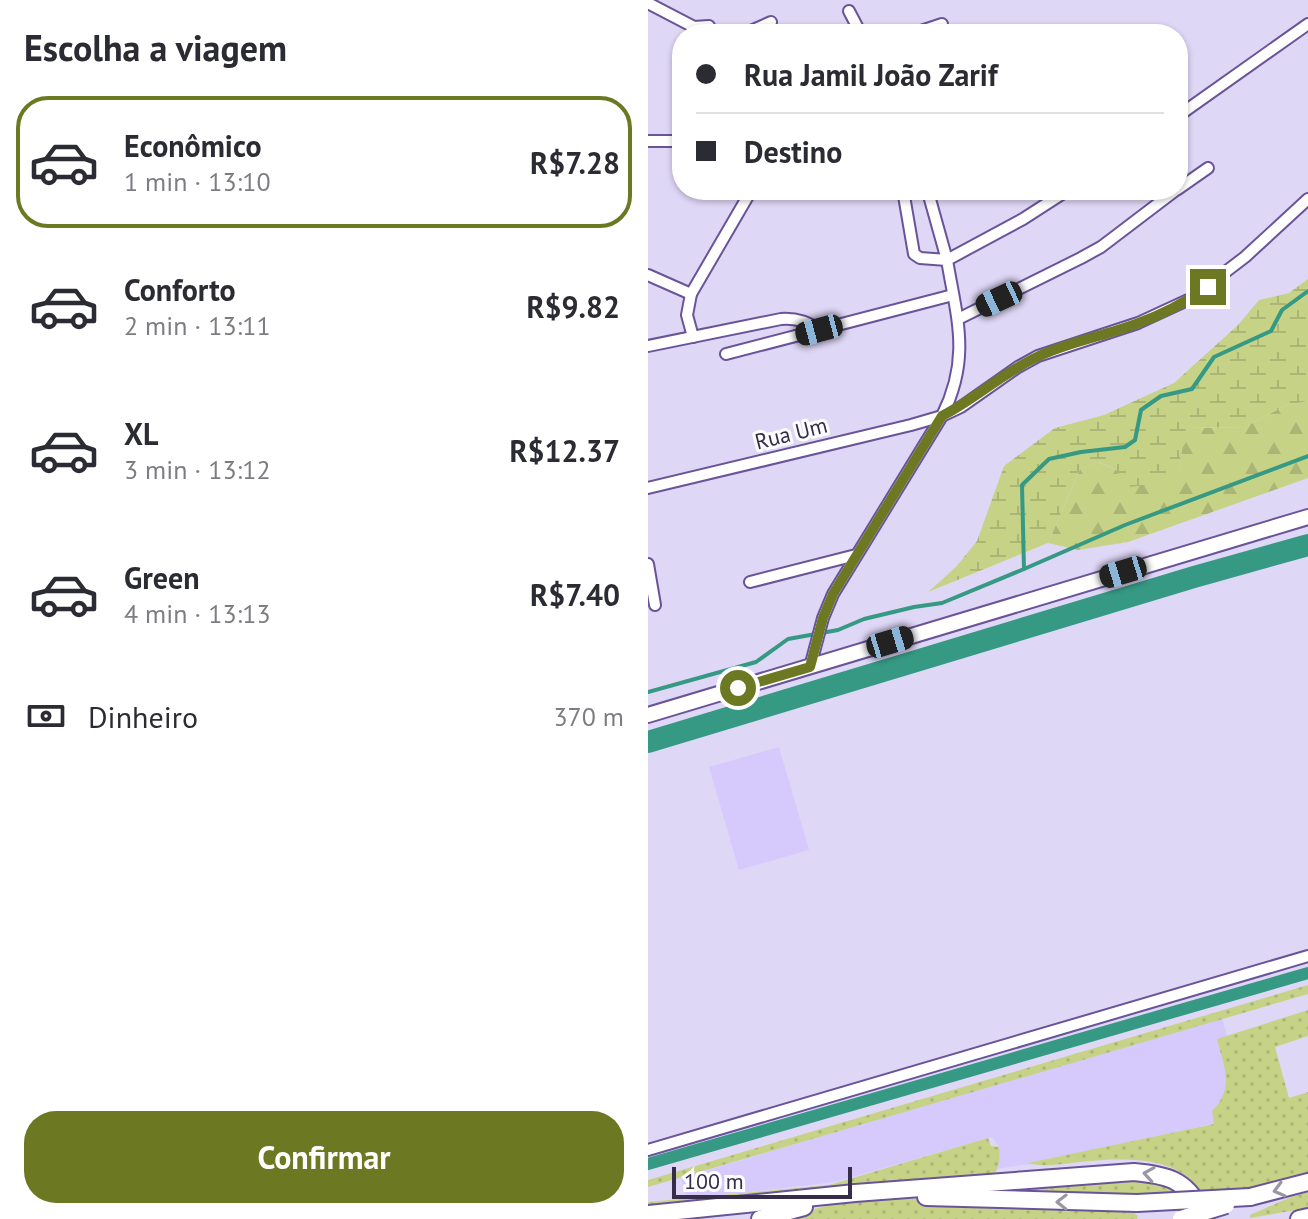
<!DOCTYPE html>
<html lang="pt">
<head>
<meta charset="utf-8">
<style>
  :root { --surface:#fff; --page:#f2f2f3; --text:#2b2b33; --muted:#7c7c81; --line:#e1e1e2; --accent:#6d7823 }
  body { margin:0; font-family:"PT Sans",sans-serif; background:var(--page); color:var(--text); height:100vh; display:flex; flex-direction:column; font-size:30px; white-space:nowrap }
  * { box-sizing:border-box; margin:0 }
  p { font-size:26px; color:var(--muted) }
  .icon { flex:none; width:44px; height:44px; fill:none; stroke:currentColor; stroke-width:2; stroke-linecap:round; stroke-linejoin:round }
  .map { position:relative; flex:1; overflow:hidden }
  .panel { display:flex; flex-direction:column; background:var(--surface); width:648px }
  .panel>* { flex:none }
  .banner { position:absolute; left:24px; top:24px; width:516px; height:176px; border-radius:32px; box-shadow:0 2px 6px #0004; display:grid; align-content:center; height:176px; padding:0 24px; background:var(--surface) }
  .scale { position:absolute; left:24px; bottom:20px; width:180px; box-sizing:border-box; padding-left:8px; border:4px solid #362d4b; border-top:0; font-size:22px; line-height:28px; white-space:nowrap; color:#362d4b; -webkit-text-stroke:6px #fdfdfd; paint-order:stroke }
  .end { position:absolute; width:36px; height:36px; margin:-18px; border:10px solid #6d7823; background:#fff; box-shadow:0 0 0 4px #fff }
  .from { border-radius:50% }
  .car { position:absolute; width:24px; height:48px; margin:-24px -12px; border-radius:10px; box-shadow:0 0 6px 2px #0007; background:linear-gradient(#222 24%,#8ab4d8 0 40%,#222 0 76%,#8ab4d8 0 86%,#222 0) }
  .banner b { display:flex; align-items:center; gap:28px; height:76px; font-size:30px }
  .banner b+b { border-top:2px solid var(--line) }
  .banner i { width:20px; height:20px; background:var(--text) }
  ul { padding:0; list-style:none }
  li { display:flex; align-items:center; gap:24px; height:132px; margin:0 16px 12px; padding:0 8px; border:4px solid transparent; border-radius:32px }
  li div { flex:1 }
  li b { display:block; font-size:30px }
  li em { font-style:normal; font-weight:800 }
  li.active { border-color:var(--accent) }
  li>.icon { width:72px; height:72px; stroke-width:1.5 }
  h2 { padding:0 24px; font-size:36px; line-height:96px }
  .pay { display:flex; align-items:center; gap:20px; height:88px; padding:0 24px; font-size:30px }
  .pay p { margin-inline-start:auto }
  .action { display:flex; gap:16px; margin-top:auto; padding:16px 24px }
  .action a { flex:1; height:92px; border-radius:32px; background:var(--accent); color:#fff; font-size:32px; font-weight:800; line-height:92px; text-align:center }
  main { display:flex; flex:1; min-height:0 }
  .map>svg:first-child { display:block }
  .built { fill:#d6cafc }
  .grass { fill:url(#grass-dots) }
  .forest { fill:url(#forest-firs) }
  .wetland { fill:url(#wetland-marsh) }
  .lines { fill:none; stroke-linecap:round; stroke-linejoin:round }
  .stream { stroke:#359984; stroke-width:4 }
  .canal { stroke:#359984; stroke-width:12 }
  .river { stroke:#359984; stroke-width:22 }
  .street-casing { stroke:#695499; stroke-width:14 }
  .secondary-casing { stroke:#695499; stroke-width:18 }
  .primary-casing { stroke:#695499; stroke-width:20 }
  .street { stroke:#fff; stroke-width:10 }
  .secondary { stroke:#fff; stroke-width:14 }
  .primary { stroke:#fff; stroke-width:16 }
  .primary-bridge-casing { stroke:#695499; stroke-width:20; stroke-linecap:butt }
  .primary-bridge { stroke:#fff; stroke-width:16 }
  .oneway { stroke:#9a96a5 }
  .route { stroke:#6d7823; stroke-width:10 }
  .labels { text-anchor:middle; stroke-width:6; stroke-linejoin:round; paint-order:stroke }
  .street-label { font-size:22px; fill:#362d4b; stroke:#fdfdfd }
</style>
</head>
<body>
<main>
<section class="panel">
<h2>Escolha a viagem</h2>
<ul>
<li class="active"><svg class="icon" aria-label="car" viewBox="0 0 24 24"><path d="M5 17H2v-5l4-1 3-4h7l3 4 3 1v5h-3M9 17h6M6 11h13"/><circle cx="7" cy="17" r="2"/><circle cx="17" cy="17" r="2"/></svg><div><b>Econômico</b><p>1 min · 13:10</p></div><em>R$7.28</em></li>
<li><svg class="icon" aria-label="car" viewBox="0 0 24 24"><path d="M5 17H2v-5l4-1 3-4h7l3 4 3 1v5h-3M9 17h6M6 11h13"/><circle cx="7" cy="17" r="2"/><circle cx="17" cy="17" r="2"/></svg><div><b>Conforto</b><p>2 min · 13:11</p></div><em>R$9.82</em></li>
<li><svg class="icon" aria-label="car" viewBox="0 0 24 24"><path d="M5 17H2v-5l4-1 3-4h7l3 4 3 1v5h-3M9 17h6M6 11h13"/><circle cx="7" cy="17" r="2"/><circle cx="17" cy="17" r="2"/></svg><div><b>XL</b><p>3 min · 13:12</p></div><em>R$12.37</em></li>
<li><svg class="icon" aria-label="car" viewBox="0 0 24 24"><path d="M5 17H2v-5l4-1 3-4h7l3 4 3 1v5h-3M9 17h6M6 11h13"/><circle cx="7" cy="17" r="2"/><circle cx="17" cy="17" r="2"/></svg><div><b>Green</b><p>4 min · 13:13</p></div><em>R$7.40</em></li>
</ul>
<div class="pay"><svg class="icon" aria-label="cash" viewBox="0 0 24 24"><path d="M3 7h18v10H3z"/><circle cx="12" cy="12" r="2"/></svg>Dinheiro<p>370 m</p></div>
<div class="action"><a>Confirmar</a></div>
</section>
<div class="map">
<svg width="660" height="1219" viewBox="0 0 660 1219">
  <defs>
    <pattern id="grass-dots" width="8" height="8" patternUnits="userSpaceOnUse" patternTransform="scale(2)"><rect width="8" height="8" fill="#c6d387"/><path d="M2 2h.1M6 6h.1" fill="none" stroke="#abb576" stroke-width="1.8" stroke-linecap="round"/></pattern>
    <pattern id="forest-firs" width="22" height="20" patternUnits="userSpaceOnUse" patternTransform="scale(2)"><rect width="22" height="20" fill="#c6d387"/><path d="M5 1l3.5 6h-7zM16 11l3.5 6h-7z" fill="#abb576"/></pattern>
    <pattern id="wetland-marsh" width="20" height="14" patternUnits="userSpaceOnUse" patternTransform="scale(2)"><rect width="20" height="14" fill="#c6d387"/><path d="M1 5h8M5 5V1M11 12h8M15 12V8" fill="none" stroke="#abb576"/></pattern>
  </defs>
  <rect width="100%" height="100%" fill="#dfd7f6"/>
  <!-- built -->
  <g class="built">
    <path d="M131 747 161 850 91 870 61 767Z"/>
    <path d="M574 1018 580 1039 570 1043 582 1091 569 1123 381 1164 348 1169 351 1147 344 1137 187 1182 39 1199 33 1178Z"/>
  </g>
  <!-- grass -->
  <g class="grass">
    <path d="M660 985V994L0 1187V1180Z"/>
    <path d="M660 1010V1036L627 1047 641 1098 660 1092V1173L600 1191 556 1195C552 1191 548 1185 544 1181 516 1153 459 1159 423 1163 408 1165 395 1167 380 1163L566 1124 564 1111C587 1088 576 1068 569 1039Z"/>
    <path d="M340 1138 343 1146 351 1147C352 1158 352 1165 346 1175L0 1207V1202L181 1185Z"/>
    <path d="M487 1177 520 1186 536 1196 316 1192Z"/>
    <path d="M660 1192V1208L602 1218V1215L643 1197Z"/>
    <path d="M238 1197 485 1212 490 1216 489 1219H127L190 1203Z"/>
  </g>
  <!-- forest -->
  <path class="forest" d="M660 401V478L480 542 430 550 400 543 432 469 450 462 468 470 531 467 537 428 597 427 638 405Z"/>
  <!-- wetland -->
  <path class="wetland" d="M660 279V401L638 405 597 427 538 428 531 467 519 484 478 487 468 470 451 462 432 469 400 543 280 592 308 567 329 541 356 466 407 428 456 415 526 383 590 325 611 300 641 293Z"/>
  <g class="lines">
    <!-- stream -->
    <g class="stream">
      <path d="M376 569 477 525 660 456"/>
      <path d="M0 692 108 662 140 639 190 630 216 619 266 607 294 603 376 569 374 485 401 459 433 452 477 447 487 440 493 410 513 396 544 389 566 357 623 331 634 310 660 291"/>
    </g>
    <!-- canal -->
    <path class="canal" d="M0 1164 660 973"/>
    <!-- river -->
    <path class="river" d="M0 742 546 577 660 545"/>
    <!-- street casing -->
    <g class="street-casing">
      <g id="street">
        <path d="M0 3 46 27 61 26"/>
        <path d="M201 11 213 34"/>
        <path d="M96 34 123 22"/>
        <path d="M264 34 294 24"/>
        <path d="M530 116 660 24"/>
        <path d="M0 141H34"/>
        <path d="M530 189 560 168"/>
        <path d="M255 190 266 254 272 258 299 260 280 192 284 190"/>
        <path d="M0 275 43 294"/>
        <path d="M310 319 433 258 453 247 528 190"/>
        <path d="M45 337 39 315 43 294 100 196"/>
        <path d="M0 346 133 319C148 318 159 321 171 330"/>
        <path d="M78 354 305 295"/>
        <path d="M0 488 263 425 294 416 313 407 370 367 390 356 490 323 542 299 597 257 660 199"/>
        <path d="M0 564 7 605"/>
        <path d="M102 582 208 555"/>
        <path d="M162 667 175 618 185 594 294 416C323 358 309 319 299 260L375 219 420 190"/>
        <path d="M0 1150 660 956"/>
      </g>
    </g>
    <!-- secondary casing -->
    <g class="secondary-casing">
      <path id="secondary" d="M0 715 660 517"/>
    </g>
    <!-- primary casing -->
    <g class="primary-casing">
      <g id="primary">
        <path d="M278 1197 489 1203"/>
        <path d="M602 1197 660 1182"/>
        <path d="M0 1214 207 1193 486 1172C518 1175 538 1179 553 1210"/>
        <path d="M112 1219 156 1207"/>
        <path d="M651 1219 660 1217"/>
      </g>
    </g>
    <!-- street -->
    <use href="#street" class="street"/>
    <!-- secondary -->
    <use href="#secondary" class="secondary"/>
    <!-- primary -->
    <use href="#primary" class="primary"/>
    <!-- primary-bridge casing -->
    <g class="primary-bridge-casing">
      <g id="primary-bridge">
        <path d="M489 1203 602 1197"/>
        <path d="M533 1219 578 1205"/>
      </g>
    </g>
    <!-- primary-bridge -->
    <use href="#primary-bridge" class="primary-bridge"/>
  </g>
  <!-- one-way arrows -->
  <defs><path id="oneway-chevron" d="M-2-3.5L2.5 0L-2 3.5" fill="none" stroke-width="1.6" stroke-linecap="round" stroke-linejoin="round" transform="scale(2)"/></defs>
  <g class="oneway">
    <use href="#oneway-chevron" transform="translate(501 1174) rotate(-171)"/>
    <use href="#oneway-chevron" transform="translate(631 1190) rotate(165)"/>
    <use href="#oneway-chevron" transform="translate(414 1202) rotate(-179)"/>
  </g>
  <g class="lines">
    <!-- route -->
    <path class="route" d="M90 688 162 667 175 618 185 594 294 416C327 399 355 373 389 357 420 342 456 336 488 324 514 315 538 302 560 287"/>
  </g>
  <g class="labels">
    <!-- street labels -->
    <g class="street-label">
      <text transform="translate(143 433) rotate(-14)" y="8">Rua Um</text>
    </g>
  </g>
</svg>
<div class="scale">100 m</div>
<i class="end from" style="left:90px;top:688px"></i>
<i class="end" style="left:560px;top:287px"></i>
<i class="car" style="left:351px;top:299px;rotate:245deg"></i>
<i class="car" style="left:171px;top:330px;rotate:255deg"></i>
<i class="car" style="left:475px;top:572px;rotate:253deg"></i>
<i class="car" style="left:242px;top:642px;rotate:73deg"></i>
<div class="banner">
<b><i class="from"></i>Rua Jamil João Zarif</b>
<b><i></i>Destino</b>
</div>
</div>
</main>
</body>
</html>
